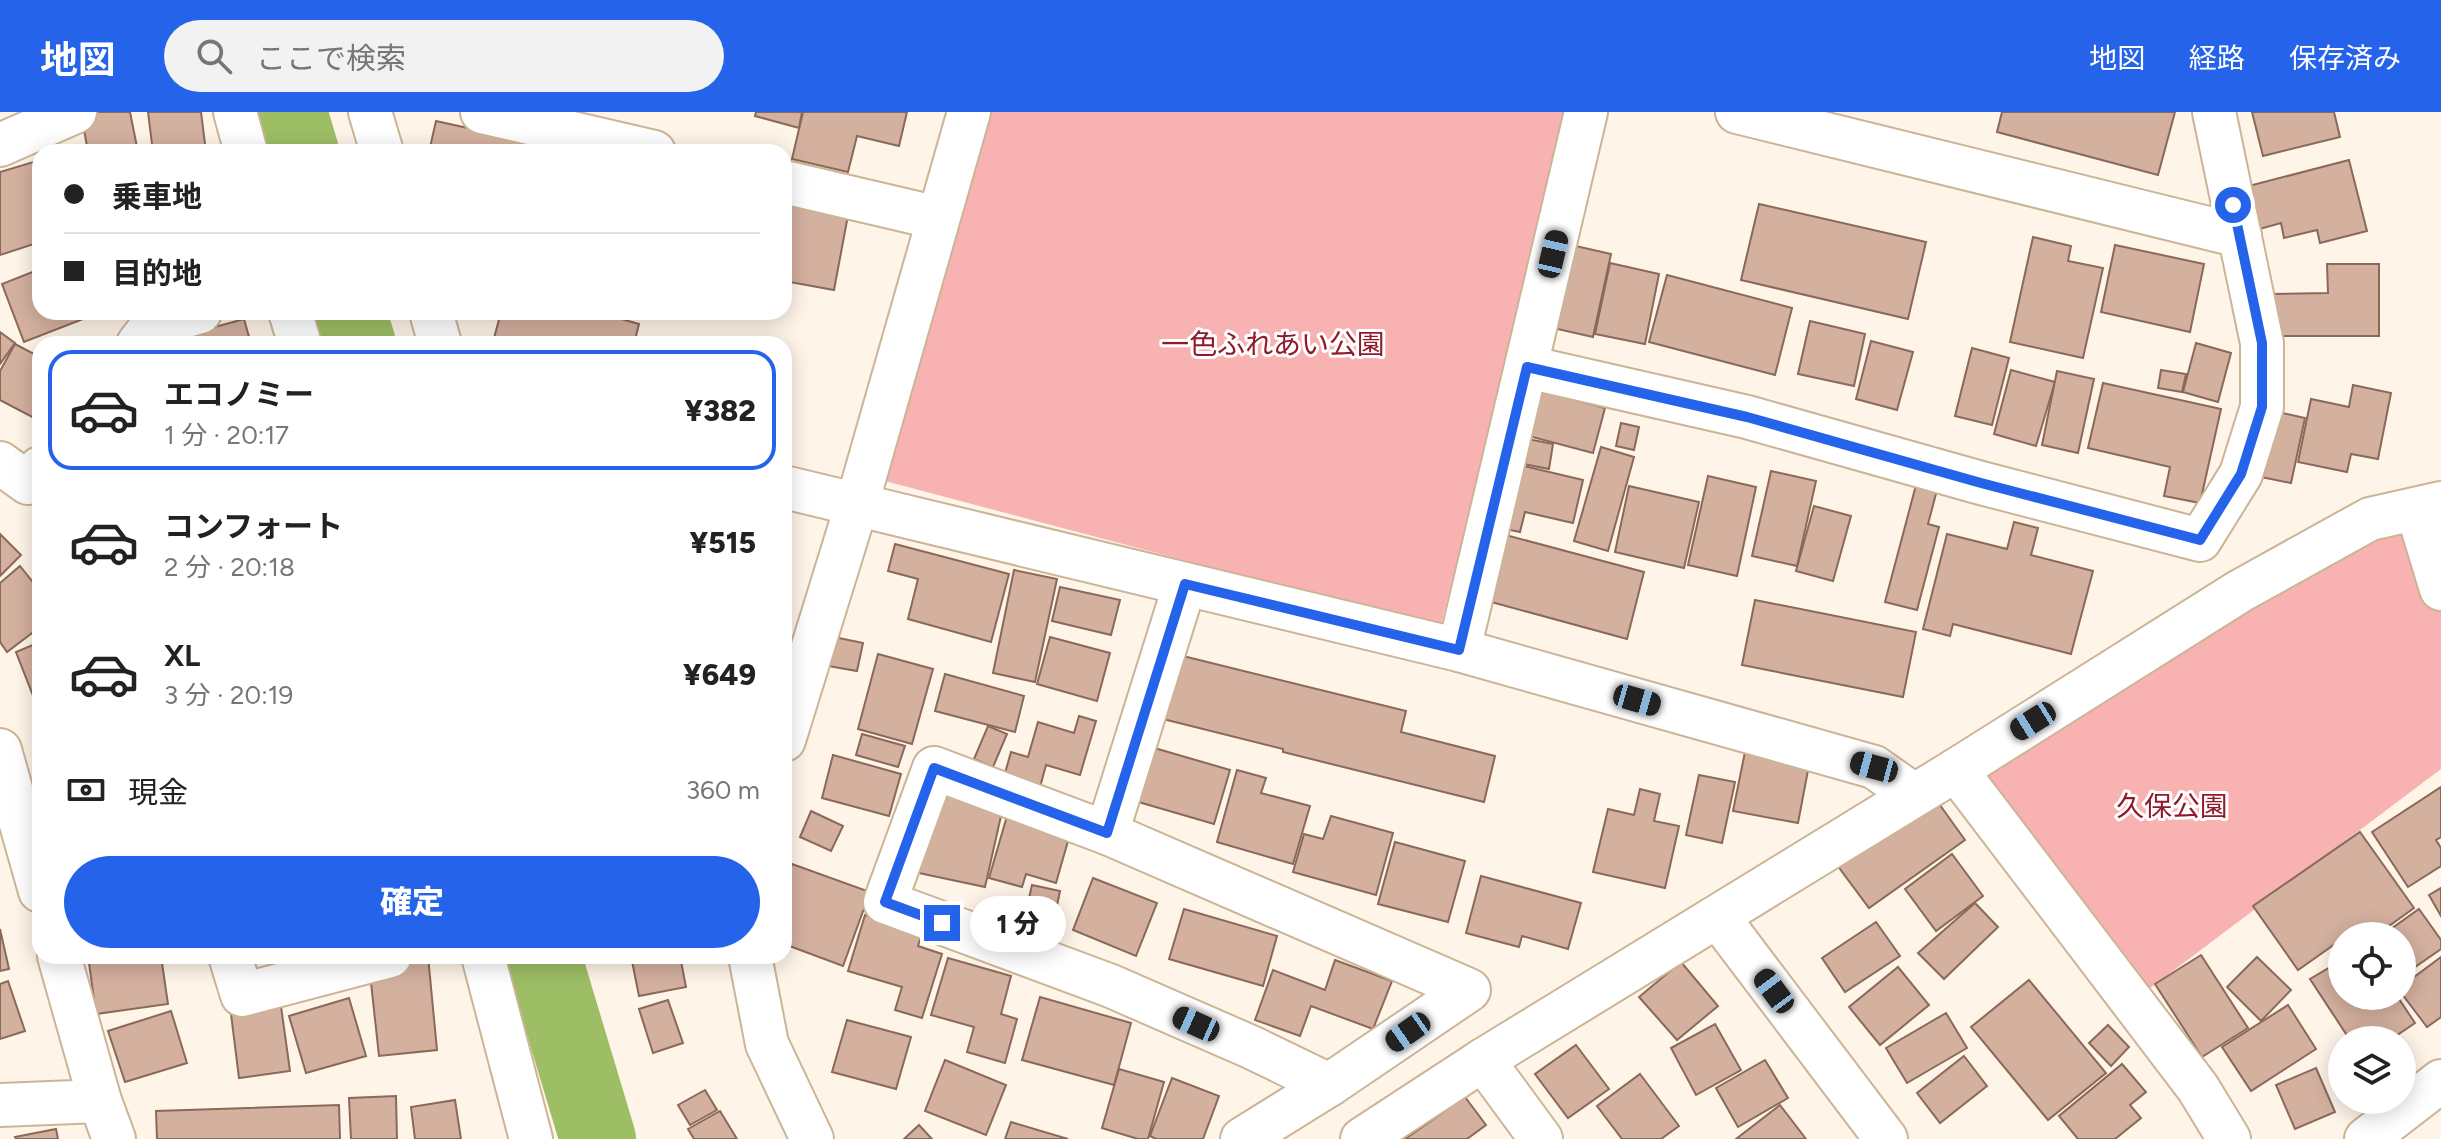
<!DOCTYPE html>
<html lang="ja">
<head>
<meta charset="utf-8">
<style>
  :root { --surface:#fff; --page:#f2f2f2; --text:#222; --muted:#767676; --line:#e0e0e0; --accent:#2563eb }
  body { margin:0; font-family:Figtree,"Noto Sans JP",sans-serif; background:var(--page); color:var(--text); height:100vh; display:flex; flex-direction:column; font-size:30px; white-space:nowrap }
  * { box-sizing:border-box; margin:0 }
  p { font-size:26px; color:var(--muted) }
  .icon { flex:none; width:44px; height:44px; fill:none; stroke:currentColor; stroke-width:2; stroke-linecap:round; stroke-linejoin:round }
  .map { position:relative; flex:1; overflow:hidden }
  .sheet { position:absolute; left:32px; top:224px; width:760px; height:628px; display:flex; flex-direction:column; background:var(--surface); border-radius:24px; box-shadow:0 4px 20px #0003 }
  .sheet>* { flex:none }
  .top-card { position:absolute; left:32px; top:32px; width:760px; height:176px; border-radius:24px; box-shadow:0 4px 20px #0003; display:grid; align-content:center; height:176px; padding:0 32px; background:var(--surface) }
  .tools { position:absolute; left:2328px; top:810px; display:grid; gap:16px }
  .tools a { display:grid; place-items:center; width:88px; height:88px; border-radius:50%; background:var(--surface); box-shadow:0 4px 20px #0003; font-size:40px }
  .end { position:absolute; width:36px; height:36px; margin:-18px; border:10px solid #2563eb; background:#fff; box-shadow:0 0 0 4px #fff }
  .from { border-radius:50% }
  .bubble { position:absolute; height:56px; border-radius:28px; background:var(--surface); box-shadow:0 4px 20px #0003; font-size:26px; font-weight:800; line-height:56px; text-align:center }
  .car { position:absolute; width:24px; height:48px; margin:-24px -12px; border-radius:10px; box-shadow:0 0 6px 2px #0007; background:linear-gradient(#222 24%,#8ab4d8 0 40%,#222 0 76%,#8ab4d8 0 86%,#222 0) }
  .top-card b { display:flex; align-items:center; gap:28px; height:76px; font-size:30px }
  .top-card b+b { border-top:2px solid var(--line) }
  .top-card i { width:20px; height:20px; background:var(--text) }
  ul { padding:14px 0 0; list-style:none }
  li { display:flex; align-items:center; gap:24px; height:120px; margin:0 16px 12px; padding:0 16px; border:4px solid transparent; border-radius:24px }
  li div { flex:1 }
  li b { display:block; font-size:30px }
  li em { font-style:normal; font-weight:800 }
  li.selected { border-color:var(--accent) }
  li>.icon { width:72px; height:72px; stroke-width:1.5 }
  .pay { display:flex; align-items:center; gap:20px; height:88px; padding:0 32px; font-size:30px }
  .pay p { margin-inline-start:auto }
  .cta { display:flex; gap:16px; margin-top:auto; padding:16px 32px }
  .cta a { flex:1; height:92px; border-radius:48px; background:var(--accent); color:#fff; font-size:32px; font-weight:800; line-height:92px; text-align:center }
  header { display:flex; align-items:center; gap:48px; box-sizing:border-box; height:112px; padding:0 40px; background:var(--accent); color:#fff }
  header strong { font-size:38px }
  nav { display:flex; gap:44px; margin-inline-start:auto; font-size:28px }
  .search { width:560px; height:72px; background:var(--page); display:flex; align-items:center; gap:20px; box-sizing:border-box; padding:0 28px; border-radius:44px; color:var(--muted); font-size:30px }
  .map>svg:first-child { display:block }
  .green { fill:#f8b2b2 }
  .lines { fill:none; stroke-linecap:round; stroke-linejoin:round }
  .river { stroke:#9dbe65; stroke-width:76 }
  .building { fill:#d4b09f; stroke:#8a6959; stroke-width:2 }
  .minor-casing { stroke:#ccb496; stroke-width:46 }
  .minor { stroke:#fff; stroke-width:42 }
  .route { stroke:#2563eb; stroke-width:10 }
  .labels { text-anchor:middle; stroke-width:6; stroke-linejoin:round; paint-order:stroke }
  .park-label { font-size:28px; fill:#90192b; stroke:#fff }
</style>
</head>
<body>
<header>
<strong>地図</strong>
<div class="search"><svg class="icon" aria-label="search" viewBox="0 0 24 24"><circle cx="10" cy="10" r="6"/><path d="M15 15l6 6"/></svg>ここで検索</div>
<nav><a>地図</a><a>経路</a><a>保存済み</a></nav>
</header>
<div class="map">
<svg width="2441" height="1027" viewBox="0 0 2441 1027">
  <rect width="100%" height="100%" fill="#fff4e8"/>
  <!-- green -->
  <g class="green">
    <path d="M989 0H1572L1440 516 885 369Z"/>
    <path d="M2429 405 2441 459V657L2145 880 1978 660 2352 427Z"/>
  </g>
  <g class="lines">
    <!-- river -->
    <g class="river">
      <path d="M289 0 301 40"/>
      <path d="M348 200 358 232"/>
      <path d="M543 844 598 1027"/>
    </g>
  </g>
  <!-- building -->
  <g class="building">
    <path d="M88 0H130L138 40H88L81 1Z"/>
    <path d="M148 0H201L206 40H153Z"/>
    <path d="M756 0H802L799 16 755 4Z"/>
    <path d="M803 0H907L899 34 857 24 848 60 792 47Z"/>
    <path d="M2002 0H2175L2158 63 1997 20Z"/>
    <path d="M2252 0H2334L2340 25 2263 44Z"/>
    <path d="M436 9 576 40H429Z"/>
    <path d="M40 48V130L0 143V60Z"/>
    <path d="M2349 48 2367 119 2320 131 2317 118 2284 126 2281 111 2256 118 2245 75Z"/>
    <path d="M784 85 849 98 834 178 784 169Z"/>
    <path d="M1759 92 1926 130 1908 207 1741 168Z"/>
    <path d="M2033 125 2071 134 2068 149 2103 156 2083 246 2010 230Z"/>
    <path d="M1558 130 1611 142 1593 225 1540 213Z"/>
    <path d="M2115 133 2204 152 2190 220 2101 200Z"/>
    <path d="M1610 151 1659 162 1645 232 1595 222Z"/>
    <path d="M2327 152H2379V224H2267V182L2328 181Z"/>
    <path d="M40 157V200H95L96 202 24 230 2 172Z"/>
    <path d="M1667 163 1792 196 1775 263 1649 230Z"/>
    <path d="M501 200H597L639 212 634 232H500L493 230Z"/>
    <path d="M244 207 251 232H188L186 223Z"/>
    <path d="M1810 209 1865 222 1854 274 1798 262Z"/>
    <path d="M0 220 15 231 0 252Z"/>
    <path d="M1871 229 1913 240 1897 298 1856 287Z"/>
    <path d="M2196 231 2231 241 2218 290 2183 280Z"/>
    <path d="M15 232 40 245V295L34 306 0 288V259Z"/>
    <path d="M1972 236 2009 246 1992 313 1955 304Z"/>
    <path d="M2011 258 2055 270 2036 334 1994 322Z"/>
    <path d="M2161 258 2186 262 2182 280 2158 276Z"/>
    <path d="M2057 259 2094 267 2078 341 2042 333Z"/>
    <path d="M2103 271 2221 297 2200 391 2164 384 2170 355 2088 336Z"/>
    <path d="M2353 273 2391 281 2378 347 2351 342 2347 360 2298 350 2311 287 2349 295Z"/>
    <path d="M1533 277 1605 296 1593 341 1521 322Z"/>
    <path d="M2265 297 2305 306 2291 371 2251 363Z"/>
    <path d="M1621 311 1639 315 1634 338 1616 334Z"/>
    <path d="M1518 325 1553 332 1549 357 1513 350Z"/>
    <path d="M1601 335 1634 345 1608 439 1574 429Z"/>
    <path d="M1507 350 1583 368 1573 411 1525 400 1520 420 1491 414Z"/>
    <path d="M1771 359 1816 369 1797 454 1752 444Z"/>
    <path d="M1708 364 1756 375 1737 464 1688 453Z"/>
    <path d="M1916 373 1937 378 1928 412 1939 415 1917 498 1885 490Z"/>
    <path d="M1629 374 1699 390 1684 456 1615 440Z"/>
    <path d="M1814 394 1851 404 1833 469 1796 459Z"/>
    <path d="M2014 410 2038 416 2031 443 2093 459 2071 542 1953 512 1950 524 1923 517 1947 422 2007 437Z"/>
    <path d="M0 422 21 443 0 464Z"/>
    <path d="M1502 422 1644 460 1627 527 1484 488Z"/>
    <path d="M895 432 1009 462 991 530 908 507 918 467 888 459Z"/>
    <path d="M20 454 40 479V515L7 540 0 530V471Z"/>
    <path d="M1014 458 1057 467 1035 570 993 561Z"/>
    <path d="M1060 475 1120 488 1111 523 1052 509Z"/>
    <path d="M1755 488 1916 520 1903 585 1742 553Z"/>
    <path d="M834 525 863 531 857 559 828 554Z"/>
    <path d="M1050 525 1110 541 1097 589 1037 572Z"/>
    <path d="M40 530V599H39L16 540Z"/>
    <path d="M878 542 933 557 912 632 858 617Z"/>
    <path d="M1179 543 1406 599 1401 620 1495 644 1484 690 1283 640V637L1163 607Z"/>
    <path d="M945 562 1024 584 1015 620 935 599Z"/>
    <path d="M1079 604 1096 609 1080 663 1046 653 1039 679 1003 668 1011 640 1028 645 1038 610 1074 621Z"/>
    <path d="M988 614 1007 622 993 655 974 647Z"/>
    <path d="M862 622 905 634 898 655 856 643Z"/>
    <path d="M1151 635 1230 658 1214 712 1135 689Z"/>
    <path d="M1745 640 1809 653 1798 711 1733 699Z"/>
    <path d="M833 643 901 662 889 704 822 686Z"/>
    <path d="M1237 658 1266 666 1261 681 1310 694 1293 752 1217 730Z"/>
    <path d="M1699 663 1735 670 1722 731 1686 723Z"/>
    <path d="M2441 675V725L2436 728 2441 736V754L2408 775 2372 720Z"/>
    <path d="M1640 677 1660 682 1654 709 1679 714 1665 776 1593 760 1608 697 1634 703Z"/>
    <path d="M932 680 1003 695 985 775 914 760Z"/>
    <path d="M1932 682 1965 728 1869 796 1837 753Z"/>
    <path d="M811 699 843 714 831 739 800 725Z"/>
    <path d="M1007 704 1070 722 1056 771 1026 762 1022 775 989 766Z"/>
    <path d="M1331 704 1393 721 1376 783 1293 760 1304 722 1323 727Z"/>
    <path d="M2360 720 2414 796 2375 824H2342V827L2298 858 2253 794Z"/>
    <path d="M1395 730 1465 749 1448 810 1378 792Z"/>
    <path d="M1952 742 1983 784 1936 819 1905 777Z"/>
    <path d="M792 752 870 780 843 854 784 832V773Z"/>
    <path d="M1481 764 1581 791 1568 837 1522 824 1519 835 1466 821Z"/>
    <path d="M1093 766 1157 791 1136 844 1073 818Z"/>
    <path d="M1032 773 1060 779 1051 823 1022 817Z"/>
    <path d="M2441 776V804L2429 783Z"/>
    <path d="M1975 791 1998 815 1944 867 1918 841Z"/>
    <path d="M1184 797 1277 824 1263 874 1169 847Z"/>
    <path d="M2419 797 2441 828V837L2402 864V824H2381Z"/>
    <path d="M865 803 922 821 918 834 942 842 922 906 895 898 902 875 848 859Z"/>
    <path d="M1876 810 1900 844 1845 880 1822 846Z"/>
    <path d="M0 817 9 857 0 859Z"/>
    <path d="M2201 843 2248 916 2202 945 2155 872Z"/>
    <path d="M144 844H161L168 892 96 902 89 851Z"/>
    <path d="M417 844H428L437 938 379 944 369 852Z"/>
    <path d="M631 844H680L686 875 639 884Z"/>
    <path d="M2257 845 2291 878 2261 909 2227 875Z"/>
    <path d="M2441 845V905L2427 915 2402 882V874Z"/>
    <path d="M948 846 1011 864 1001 902 1017 907 1005 951 967 940 974 915 931 903Z"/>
    <path d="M1335 848 1392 869 1373 917 1311 894 1300 924 1255 908 1273 858 1325 878Z"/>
    <path d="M2342 848V884H2397L2415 911 2390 928H2350L2310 867Z"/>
    <path d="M1681 850 1718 894 1677 928 1639 885Z"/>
    <path d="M1898 855 1929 893 1880 933 1849 895Z"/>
    <path d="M2029 868 2106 961 2048 1008 1971 915Z"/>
    <path d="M8 869 25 919 0 927V872Z"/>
    <path d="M1040 885 1131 911 1114 973 1022 948Z"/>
    <path d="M349 886 366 944 306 961 289 904Z"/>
    <path d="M280 887 290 959 239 966 230 894Z"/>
    <path d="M668 888 683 931 653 941 639 897Z"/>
    <path d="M2288 893 2316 937 2251 979 2222 935Z"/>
    <path d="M171 899 187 951 125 970 108 919Z"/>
    <path d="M1946 901 1967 936 1907 971 1886 936Z"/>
    <path d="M847 908 911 925 896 977 832 960Z"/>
    <path d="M1715 912 1741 958 1696 983 1671 936Z"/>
    <path d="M2108 913 2129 935 2111 954 2089 931Z"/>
    <path d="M1576 933 1609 977 1568 1006 1535 962Z"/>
    <path d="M1964 944 1987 974 1940 1011 1917 981Z"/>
    <path d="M945 948 1006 973 986 1023 925 999Z"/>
    <path d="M1765 948 1788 986 1738 1015 1716 976Z"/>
    <path d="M2122 952 2146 980 2130 993 2141 1006 2115 1027H2078L2059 1004Z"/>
    <path d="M2316 956 2335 1000 2295 1017 2276 973Z"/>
    <path d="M1119 957 1164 970 1148 1027H1138L1102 1016Z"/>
    <path d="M1640 962 1679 1014 1661 1027H1622L1597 994Z"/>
    <path d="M1172 966 1219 984 1203 1027H1156L1150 1024Z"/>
    <path d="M705 978 717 998 690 1013 678 993Z"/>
    <path d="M396 984 397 1027H351L349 986Z"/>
    <path d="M1465 985 1486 1013 1467 1027H1405Z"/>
    <path d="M455 988 461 1027H415L411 995Z"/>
    <path d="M339 993 340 1027H157L156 999Z"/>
    <path d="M1780 993 1806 1027H1736Z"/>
    <path d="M720 999 737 1027H694L688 1017Z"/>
    <path d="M1011 1010 1068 1027H1005Z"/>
    <path d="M919 1013 932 1027H904Z"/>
    <path d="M56 1017 58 1027H16L15 1025Z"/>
  </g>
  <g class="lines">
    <!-- minor casing -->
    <g class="minor-casing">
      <g id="minor">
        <path d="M235 0 246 40"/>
        <path d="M370 0 382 40"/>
        <path d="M482 0 654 40"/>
        <path d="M1737 0 2240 124"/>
        <path d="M0 33 75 0"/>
        <path d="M784 70 938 106"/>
        <path d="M290 200 300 232"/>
        <path d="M431 200 440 232"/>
        <path d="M138 232 152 214 200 200"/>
        <path d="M1527 255 1747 305 1981 371 2200 428 2241 362 2262 295V231L2214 0"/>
        <path d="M0 351 28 371 40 356"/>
        <path d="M784 375 1459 538 1874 655 1914 683"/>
        <path d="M2417 398 2441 477"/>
        <path d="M1185 472 1107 721 934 656 885 790 1111 874 1253 936 1329 973 1242 1027"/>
        <path d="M1459 538 1586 0"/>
        <path d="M784 628 857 392 969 0"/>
        <path d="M0 638 40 779"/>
        <path d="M1956 658 2198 976 2229 1027"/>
        <path d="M1107 721 1469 878 1329 973"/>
        <path d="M1718 805 1886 1027"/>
        <path d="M59 844 100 989 114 1027"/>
        <path d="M230 844 242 883 390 844"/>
        <path d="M483 844 531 1027"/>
        <path d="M750 844 767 932 812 1027"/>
        <path d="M1483 948 1541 1027"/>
        <path d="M0 993 100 989"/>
        <path d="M1362 1027 1483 948 1956 658 2240 479 2370 407 2441 391"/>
        <path d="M2366 1027 2441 969"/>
      </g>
    </g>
    <!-- minor -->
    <use href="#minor" class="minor"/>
  </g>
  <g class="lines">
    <!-- route -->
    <path class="route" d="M942 811 885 790 934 656 1107 721 1185 472 1459 538 1527 255 1747 305 1981 371 2200 428 2241 362 2262 295V231L2233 93"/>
  </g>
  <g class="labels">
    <!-- park labels -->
    <g class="park-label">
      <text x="1273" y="242">一色ふれあい公園</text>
      <text x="2172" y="704">久保公園</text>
    </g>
  </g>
</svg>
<div class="tools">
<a><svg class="icon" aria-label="locate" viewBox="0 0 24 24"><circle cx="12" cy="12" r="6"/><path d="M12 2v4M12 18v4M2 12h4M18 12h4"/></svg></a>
<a><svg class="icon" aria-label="layers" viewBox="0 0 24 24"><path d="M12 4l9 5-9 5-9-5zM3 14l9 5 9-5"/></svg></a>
</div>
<i class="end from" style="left:2233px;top:93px"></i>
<i class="end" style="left:942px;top:811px"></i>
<div class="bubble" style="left:970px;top:784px;width:96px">1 分</div>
<i class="car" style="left:1553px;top:142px;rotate:13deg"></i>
<i class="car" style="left:1637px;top:588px;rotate:106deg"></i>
<i class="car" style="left:2033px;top:609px;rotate:238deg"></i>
<i class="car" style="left:1874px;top:655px;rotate:285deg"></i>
<i class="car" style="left:1774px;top:879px;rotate:323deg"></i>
<i class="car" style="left:1196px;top:912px;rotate:294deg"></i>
<i class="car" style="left:1408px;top:920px;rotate:235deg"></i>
<div class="top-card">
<b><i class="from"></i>乗車地</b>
<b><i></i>目的地</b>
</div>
<section class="sheet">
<ul>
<li class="selected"><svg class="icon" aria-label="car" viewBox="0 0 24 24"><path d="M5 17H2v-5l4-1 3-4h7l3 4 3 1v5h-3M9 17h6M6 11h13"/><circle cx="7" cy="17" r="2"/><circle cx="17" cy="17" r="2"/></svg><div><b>エコノミー</b><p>1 分 · 20:17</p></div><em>¥382</em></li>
<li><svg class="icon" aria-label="car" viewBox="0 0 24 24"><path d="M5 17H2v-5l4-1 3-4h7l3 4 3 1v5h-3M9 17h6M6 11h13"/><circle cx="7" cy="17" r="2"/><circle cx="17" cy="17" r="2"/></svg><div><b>コンフォート</b><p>2 分 · 20:18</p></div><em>¥515</em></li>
<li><svg class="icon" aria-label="car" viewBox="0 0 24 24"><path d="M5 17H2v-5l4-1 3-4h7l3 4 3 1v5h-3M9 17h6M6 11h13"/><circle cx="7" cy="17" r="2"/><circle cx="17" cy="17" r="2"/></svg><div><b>XL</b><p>3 分 · 20:19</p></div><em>¥649</em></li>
</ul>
<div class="pay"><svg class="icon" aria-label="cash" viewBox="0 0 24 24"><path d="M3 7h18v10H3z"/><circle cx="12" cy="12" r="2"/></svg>現金<p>360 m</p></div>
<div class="cta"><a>確定</a></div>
</section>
</div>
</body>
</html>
